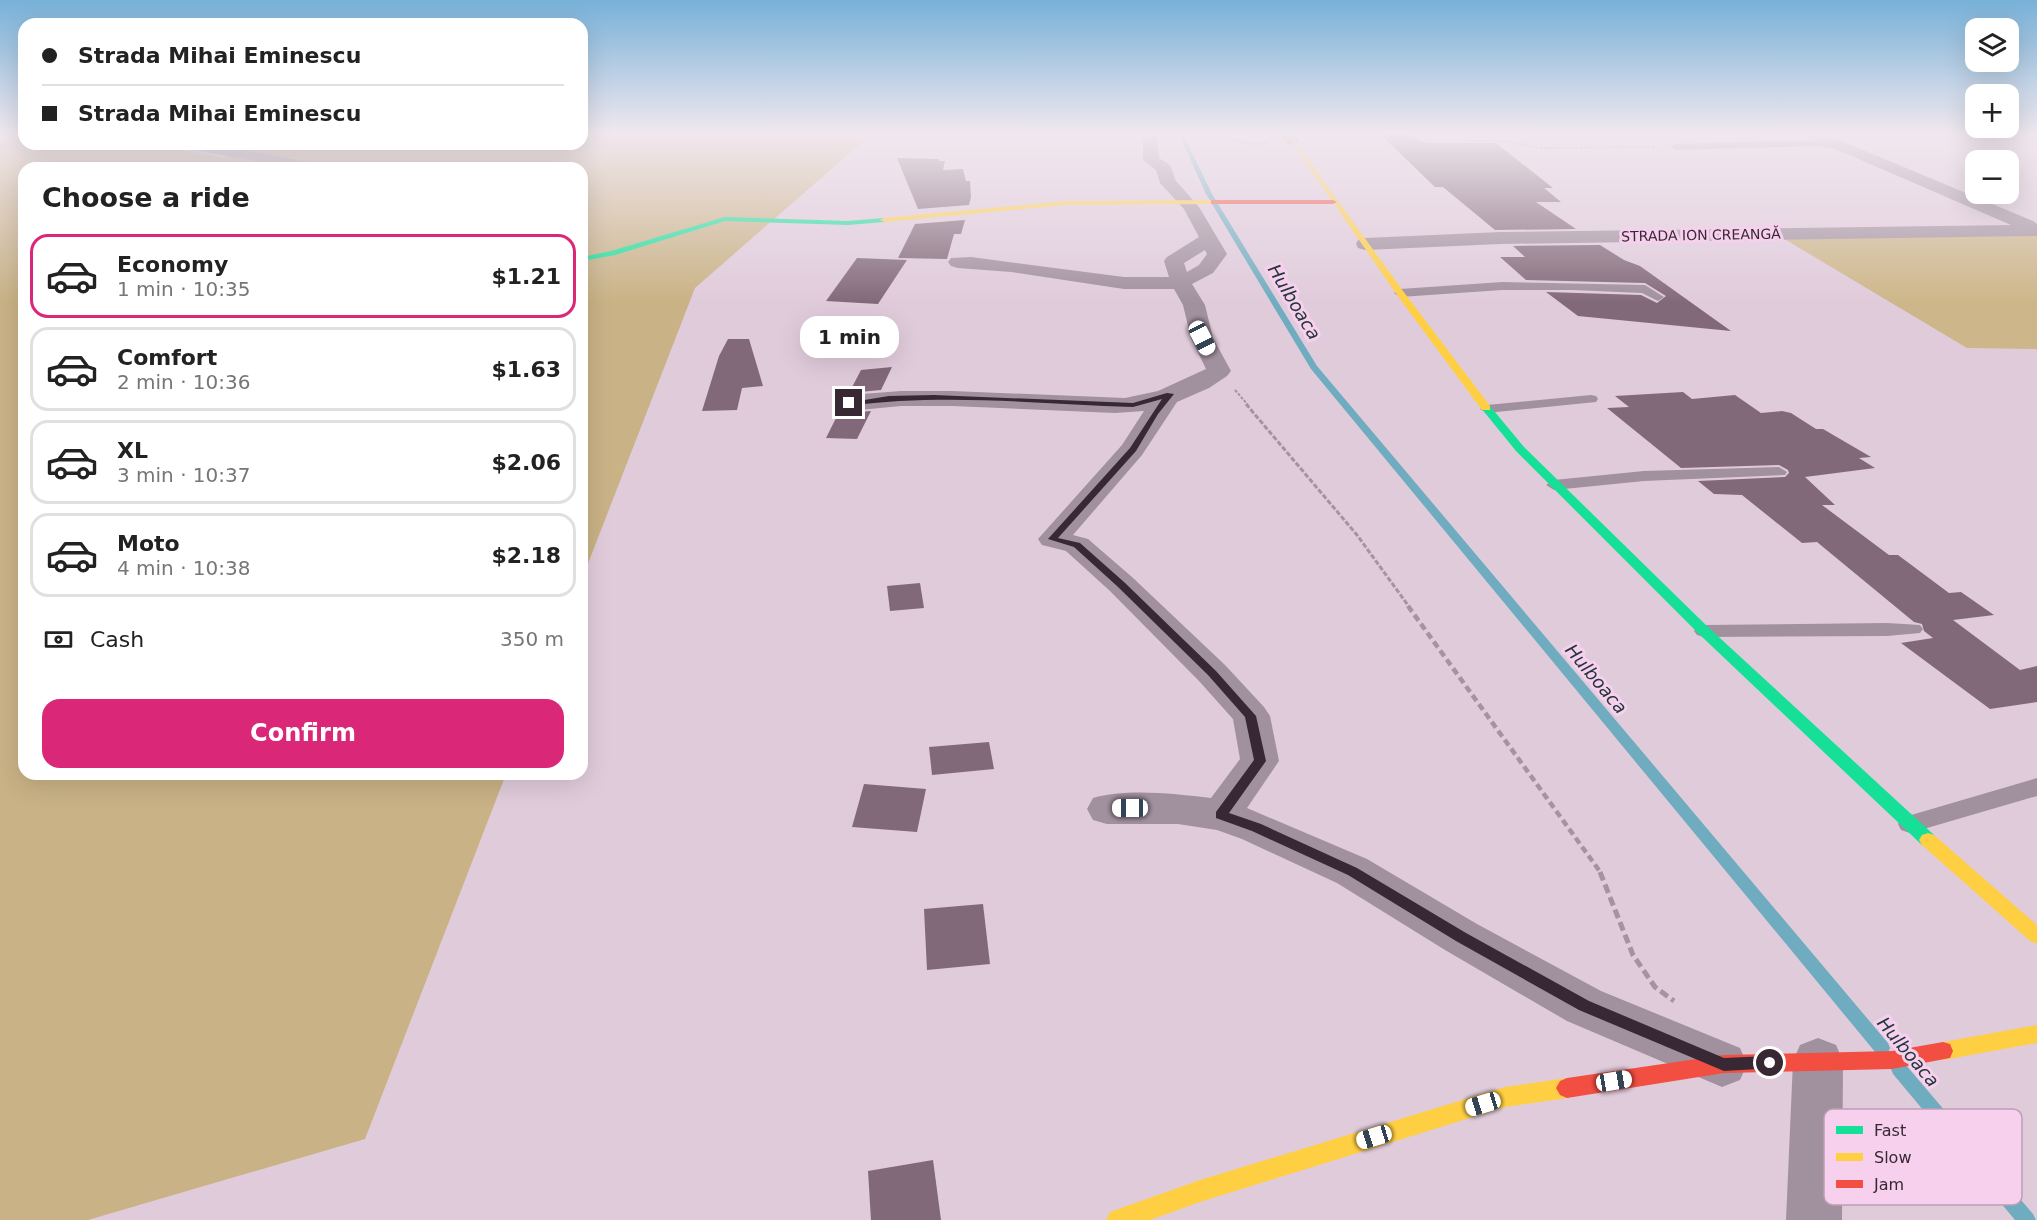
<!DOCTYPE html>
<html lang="en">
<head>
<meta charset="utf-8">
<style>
  :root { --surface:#fff; --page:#f2f2f2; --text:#222; --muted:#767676; --line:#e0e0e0; --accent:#db2777 }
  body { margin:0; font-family:"DejaVu Sans",sans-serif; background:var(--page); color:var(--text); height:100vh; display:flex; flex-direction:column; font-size:22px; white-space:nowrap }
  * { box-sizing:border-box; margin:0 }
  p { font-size:20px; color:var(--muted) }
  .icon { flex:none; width:33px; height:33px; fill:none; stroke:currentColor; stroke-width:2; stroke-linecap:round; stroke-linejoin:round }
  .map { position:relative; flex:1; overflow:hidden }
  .drawer { position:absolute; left:18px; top:162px; width:570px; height:618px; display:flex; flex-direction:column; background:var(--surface); border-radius:18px; box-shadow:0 6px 24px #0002 }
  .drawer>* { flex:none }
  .hud { position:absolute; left:18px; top:18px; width:570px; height:132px; border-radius:18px; box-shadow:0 6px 24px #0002; display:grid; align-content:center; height:132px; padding:0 24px; background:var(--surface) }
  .tools { position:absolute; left:1965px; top:18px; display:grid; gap:12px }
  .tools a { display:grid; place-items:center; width:54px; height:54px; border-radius:12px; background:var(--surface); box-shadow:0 6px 24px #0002; font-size:30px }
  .end { position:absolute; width:27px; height:27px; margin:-14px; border:8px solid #372833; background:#fff; box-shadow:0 0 0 3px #fff }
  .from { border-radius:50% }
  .bubble { position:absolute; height:42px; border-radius:18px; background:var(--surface); box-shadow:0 6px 24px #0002; font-size:20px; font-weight:800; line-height:42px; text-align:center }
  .car { position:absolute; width:18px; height:36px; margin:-18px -9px; border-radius:8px; box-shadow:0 0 4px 2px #0007; background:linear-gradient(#fff 24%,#345 0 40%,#fff 0 76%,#345 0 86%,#fff 0) }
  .hud b { display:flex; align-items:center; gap:21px; height:57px; font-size:22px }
  .hud b+b { border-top:2px solid var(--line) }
  .hud i { width:15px; height:15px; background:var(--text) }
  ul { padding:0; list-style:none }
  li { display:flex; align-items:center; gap:18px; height:84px; margin:0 12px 9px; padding:0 12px; border:3px solid var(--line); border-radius:18px }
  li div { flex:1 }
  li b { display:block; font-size:22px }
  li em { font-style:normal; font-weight:800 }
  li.current { border-color:var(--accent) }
  li>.icon { width:54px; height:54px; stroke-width:1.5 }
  h2 { padding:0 24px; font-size:27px; line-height:72px }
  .pay { display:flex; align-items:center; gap:15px; height:66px; padding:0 24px; font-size:22px }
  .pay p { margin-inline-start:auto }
  .cta { display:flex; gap:12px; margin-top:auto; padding:12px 24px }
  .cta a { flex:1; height:69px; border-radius:18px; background:var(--accent); color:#fff; font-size:24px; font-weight:800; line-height:69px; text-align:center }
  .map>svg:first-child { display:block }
  .green { fill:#cdb689 }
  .forest { fill:#c9b285 }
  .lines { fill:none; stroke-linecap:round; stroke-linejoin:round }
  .stream { fill:#6facc0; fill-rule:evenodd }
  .building { fill:#826979 }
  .path-far3 { stroke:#a4949f; stroke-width:2; stroke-dasharray:3 1.5; stroke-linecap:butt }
  .path-far2 { stroke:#a4949f; stroke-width:3; stroke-dasharray:5 2; stroke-linecap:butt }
  .path-far1 { stroke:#a4949f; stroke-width:4.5; stroke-dasharray:7 4; stroke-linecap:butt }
  .path { stroke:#a4949f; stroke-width:5; stroke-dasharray:9 4.5; stroke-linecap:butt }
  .lane { fill:#a1909e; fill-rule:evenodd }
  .street { fill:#a1909e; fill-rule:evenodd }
  .fast { fill:#16e098; fill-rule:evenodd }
  .slow { fill:#ffcf43; fill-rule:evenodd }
  .jam { fill:#f24e42; fill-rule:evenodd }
  .route { fill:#372833 }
  .labels { text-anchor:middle; stroke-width:6; stroke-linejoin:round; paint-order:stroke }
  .far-street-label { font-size:14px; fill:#372833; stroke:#f6d0ed }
  .water-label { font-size:18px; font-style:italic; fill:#21373c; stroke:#f6d0ed }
  .key { fill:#f6d0ed; stroke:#bd9eb5; stroke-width:1.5 }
  .key-label { font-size:16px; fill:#372833 }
</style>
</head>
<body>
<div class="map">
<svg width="2037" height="1220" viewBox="0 0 2037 1220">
  <rect width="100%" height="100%" fill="#e0cbdb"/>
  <!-- green -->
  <path class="green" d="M2037 236V349L1967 348 1781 237Z"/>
  <!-- forest -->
  <path class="forest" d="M582 132H874L695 288 582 579V168H24V774H506L365 1139 88 1220H0V144L24 135V144H149L224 158 253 144H582Z"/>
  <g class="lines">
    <!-- stream -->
    <g class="stream">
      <path d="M1178 132H1182L1212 194 1317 366 1888 1043 1890 1048 1888 1053 1882 1055 1876 1053 1311 369 1206 194Z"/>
      <path d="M1899 1062 1905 1064 2033 1214 2036 1220H2015L1893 1074 1891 1069 1893 1064Z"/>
    </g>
  </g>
  <!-- building -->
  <g class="building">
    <path d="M1378 132H1402L1427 143H1496L1553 188H1544L1561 202H1536L1576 229 1495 230 1443 187H1435Z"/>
    <path d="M897 158 939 159V161H945L943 170 963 169 966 181H970L971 197 969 205 918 209Z"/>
    <path d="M965 220 961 234H954L947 259 898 258 915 224Z"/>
    <path d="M1600 245 1624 260 1640 266 1731 331 1578 316 1546 292 1641 295 1657 303 1666 296 1645 283 1526 280 1500 257H1525L1513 246Z"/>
    <path d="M857 258 907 260 878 304 826 301Z"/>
    <path d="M728 339H749L763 386 742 388 737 410 702 411 719 356Z"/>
    <path d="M892 367 881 390 849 393 861 370Z"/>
    <path d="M1683 392 1692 399 1735 395 1761 413 1782 411 1791 413 1816 429H1823L1871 457 1859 458 1875 468 1805 477 1835 505H1822L1889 555H1898L1949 593 1961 592 1994 615 1953 620 2020 670 2037 666V702L1990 709 1901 643 1933 638 1924 631 1922 624 1914 622 1817 542 1802 543 1742 495 1714 494 1698 481 1785 477 1789 473 1788 470 1779 465 1681 468 1607 408 1629 407 1615 396Z"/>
    <path d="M840 410 849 413 871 411 857 439 826 438Z"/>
    <path d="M920 583 924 608 890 611 887 586Z"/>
    <path d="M989 742 994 769 932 775 929 747Z"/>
    <path d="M864 784 926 789 917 832 852 827Z"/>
    <path d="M983 904 990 964 927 970 924 909Z"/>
    <path d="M933 1160 941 1220H871L868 1171Z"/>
  </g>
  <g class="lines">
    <!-- path-far3 -->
    <g class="path-far3">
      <path d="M1197 132 1251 144 1267 143"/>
      <path d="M0 141 24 133"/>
      <path d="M1468 141H1505L1541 148 1656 147"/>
      <path d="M1235 390 1248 405"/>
    </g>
    <!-- path-far2 -->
    <path class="path-far2" d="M1246 404 1357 535 1410 608"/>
    <!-- path-far1 -->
    <path class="path-far1" d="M1408 606 1601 873"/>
    <!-- path -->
    <path class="path" d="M1600 872 1633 955 1655 987 1674 1001"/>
    <!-- lane -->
    <g class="lane">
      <path d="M1820 140 1846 147 1842 150 1820 146 1675 150 1671 147 1675 144Z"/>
      <path d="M1976 191V194H1983C1976 199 1960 201 1953 196L1958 193Z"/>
      <path d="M1502 282 1645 285 1664 297 1658 301 1642 293 1573 290H1502L1400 297 1394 293 1400 289Z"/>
      <path d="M1591 395 1596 396 1598 399 1596 402 1487 413 1480 409 1487 405Z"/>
      <path d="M1779 467 1787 472 1785 475 1644 481 1554 490 1546 485 1554 480 1644 471Z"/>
      <path d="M1887 623 1920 625 1923 629 1920 633 1887 636 1704 637 1697 635 1694 631 1697 627 1704 625Z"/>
      <path d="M2037 778V796L1910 833 1901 830 1898 824 1901 818Z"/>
    </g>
    <!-- street -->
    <g class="street">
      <path d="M1143 132H1157L1159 158 1170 165 1176 181 1199 207 1227 254 1213 273 1192 284 1205 305 1213 338 1231 371 1227 376 1209 388 1177 402 1142 455 1073 535 1088 539 1132 577 1225 665 1264 707 1270 716 1279 761 1247 808 1367 859 1477 924 1601 991 1740 1048 1747 1064 1740 1080 1722 1087 1567 1021 1445 950 1337 883 1242 839 1217 830 1178 824H1107L1093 820 1087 809 1093 798C1127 788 1175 794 1211 798L1240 759 1233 719 1199 681 1110 591 1066 551 1042 545 1038 539 1122 445 1144 411 1115 413 952 406H901L849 411 840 408 836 403 840 398 849 395 901 391H952L1125 398 1158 391 1206 369 1191 338 1183 305 1174 289H1124L1011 272 958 268 951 266 948 262 951 258 971 257 1124 277H1169L1164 261 1167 257 1199 237 1184 209 1160 183 1156 170 1143 160ZM1205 250 1207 254 1199 265 1187 272 1184 263Z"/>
      <path d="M1279 132H1293L1299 141 1292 145 1287 144Z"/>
      <path d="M1801 132H1820L2033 221 2037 224V236L1500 244 1365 250 1358 248 1356 244 1358 240 1365 238 1500 232 2011 225 1803 135Z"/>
      <path d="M183 144H214L313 163 321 168H289L191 149Z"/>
      <path d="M1818 1038 1836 1045 1843 1061 1842 1220H1786L1793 1061 1800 1045Z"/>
    </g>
    <!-- fast -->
    <g class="fast">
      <path d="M725 217 848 221 884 218 888 220 884 222 848 225 725 221 615 255 582 261V257L611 251Z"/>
      <path d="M1486 405 1490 406 1524 447 1709 628 1934 835 1937 840 1934 845 1928 847 1922 845 1699 634 1516 451 1481 408Z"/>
    </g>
    <!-- slow -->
    <g class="slow">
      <path d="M1290 140H1294L1403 291 1490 406V410H1482L1397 295Z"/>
      <path d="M1214 200H1217V204L1067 205 884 222 880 220 884 218 1067 201Z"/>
      <path d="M1928 833 1934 835 2037 925V944L2030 941 1922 845 1919 840 1922 835Z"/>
      <path d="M2037 1025V1043L1943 1060 1936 1058 1933 1051 1936 1044 1943 1042Z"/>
      <path d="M1567 1078 1574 1081 1578 1088 1574 1095 1567 1098 1505 1107 1200 1202 1150 1220H1106L1110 1212 1200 1180 1505 1087Z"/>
    </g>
    <!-- jam -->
    <g class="jam">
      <path d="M1214 200H1333L1337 202 1333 204H1211V200Z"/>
      <path d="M1943 1042 1950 1044 1953 1051 1950 1058 1892 1069 1724 1073 1567 1098 1560 1095 1556 1088 1560 1081 1567 1078 1724 1055 1892 1051Z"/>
    </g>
  </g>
  <!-- sky -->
  <linearGradient id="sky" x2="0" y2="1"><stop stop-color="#77b1d8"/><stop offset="0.44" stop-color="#f1e8ef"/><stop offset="1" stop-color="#f1e8ef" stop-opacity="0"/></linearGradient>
  <rect width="2037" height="303" fill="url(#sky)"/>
  <!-- route -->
  <path class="route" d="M1167 393 1174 394 1158 414 1136 451 1058 538 1080 543 1124 582 1216 671 1256 716 1266 761 1229 813 1261 824 1357 868 1466 933 1589 1001 1724 1058 1770 1056 1775 1058 1777 1063 1775 1068 1724 1071 1579 1010 1456 941 1348 875 1252 831 1216 818V812L1254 760 1245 717 1208 675 1117 586 1074 547 1048 539 1130 448 1162 399 1133 407C1039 404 943 393 849 406L846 403 889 396 934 395 1133 403Z"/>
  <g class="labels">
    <!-- far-street labels -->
    <g class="far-street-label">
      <text transform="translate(1701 235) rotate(-1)" y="5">STRADA ION CREANGĂ</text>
    </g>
    <!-- water labels -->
    <g class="water-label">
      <text transform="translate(1294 302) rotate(59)" y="6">Hulboaca</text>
      <text transform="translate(1596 679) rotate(50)" y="6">Hulboaca</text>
      <text transform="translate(1908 1052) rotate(50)" y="6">Hulboaca</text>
    </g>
  </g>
  <!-- legend -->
  <rect x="1824" y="1109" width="198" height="96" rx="9" class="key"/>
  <rect x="1836" y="1126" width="27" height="8" fill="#16e098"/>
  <rect x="1836" y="1153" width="27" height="8" fill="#ffcf43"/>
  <rect x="1836" y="1180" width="27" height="8" fill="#f24e42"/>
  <g class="key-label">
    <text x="1874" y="1136">Fast</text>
    <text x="1874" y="1163">Slow</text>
    <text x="1874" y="1190">Jam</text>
  </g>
</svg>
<div class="tools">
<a><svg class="icon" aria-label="layers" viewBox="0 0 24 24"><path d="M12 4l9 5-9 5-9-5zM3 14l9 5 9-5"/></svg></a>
<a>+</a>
<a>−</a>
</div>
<i class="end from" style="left:1770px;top:1063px"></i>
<i class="end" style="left:849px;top:403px"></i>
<div class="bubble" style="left:800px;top:316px;width:99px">1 min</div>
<i class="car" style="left:1202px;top:338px;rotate:153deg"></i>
<i class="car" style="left:1130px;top:808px;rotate:270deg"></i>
<i class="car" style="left:1614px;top:1081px;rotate:81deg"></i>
<i class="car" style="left:1483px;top:1104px;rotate:253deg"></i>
<i class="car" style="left:1374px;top:1137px;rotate:253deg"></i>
<div class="hud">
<b><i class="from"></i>Strada Mihai Eminescu</b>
<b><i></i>Strada Mihai Eminescu</b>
</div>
<section class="drawer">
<h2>Choose a ride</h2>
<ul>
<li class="current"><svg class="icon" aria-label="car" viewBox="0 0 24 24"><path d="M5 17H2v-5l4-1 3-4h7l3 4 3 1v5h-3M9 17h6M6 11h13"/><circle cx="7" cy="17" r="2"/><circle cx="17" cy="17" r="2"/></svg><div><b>Economy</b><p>1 min · 10:35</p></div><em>$1.21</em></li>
<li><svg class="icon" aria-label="car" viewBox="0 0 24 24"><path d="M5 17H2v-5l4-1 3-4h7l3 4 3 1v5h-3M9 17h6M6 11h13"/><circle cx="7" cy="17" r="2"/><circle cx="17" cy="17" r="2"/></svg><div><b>Comfort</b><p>2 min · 10:36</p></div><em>$1.63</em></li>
<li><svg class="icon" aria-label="car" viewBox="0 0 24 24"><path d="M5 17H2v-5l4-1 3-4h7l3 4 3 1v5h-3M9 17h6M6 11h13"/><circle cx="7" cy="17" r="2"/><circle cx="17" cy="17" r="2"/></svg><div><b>XL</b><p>3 min · 10:37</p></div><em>$2.06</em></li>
<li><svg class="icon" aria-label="car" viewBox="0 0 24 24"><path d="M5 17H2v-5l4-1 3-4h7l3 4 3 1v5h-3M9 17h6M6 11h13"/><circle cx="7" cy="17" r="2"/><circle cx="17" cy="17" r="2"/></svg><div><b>Moto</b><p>4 min · 10:38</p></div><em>$2.18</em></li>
</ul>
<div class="pay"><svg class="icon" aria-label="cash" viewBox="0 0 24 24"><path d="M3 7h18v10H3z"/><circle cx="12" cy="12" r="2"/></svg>Cash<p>350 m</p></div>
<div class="cta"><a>Confirm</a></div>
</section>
</div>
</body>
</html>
